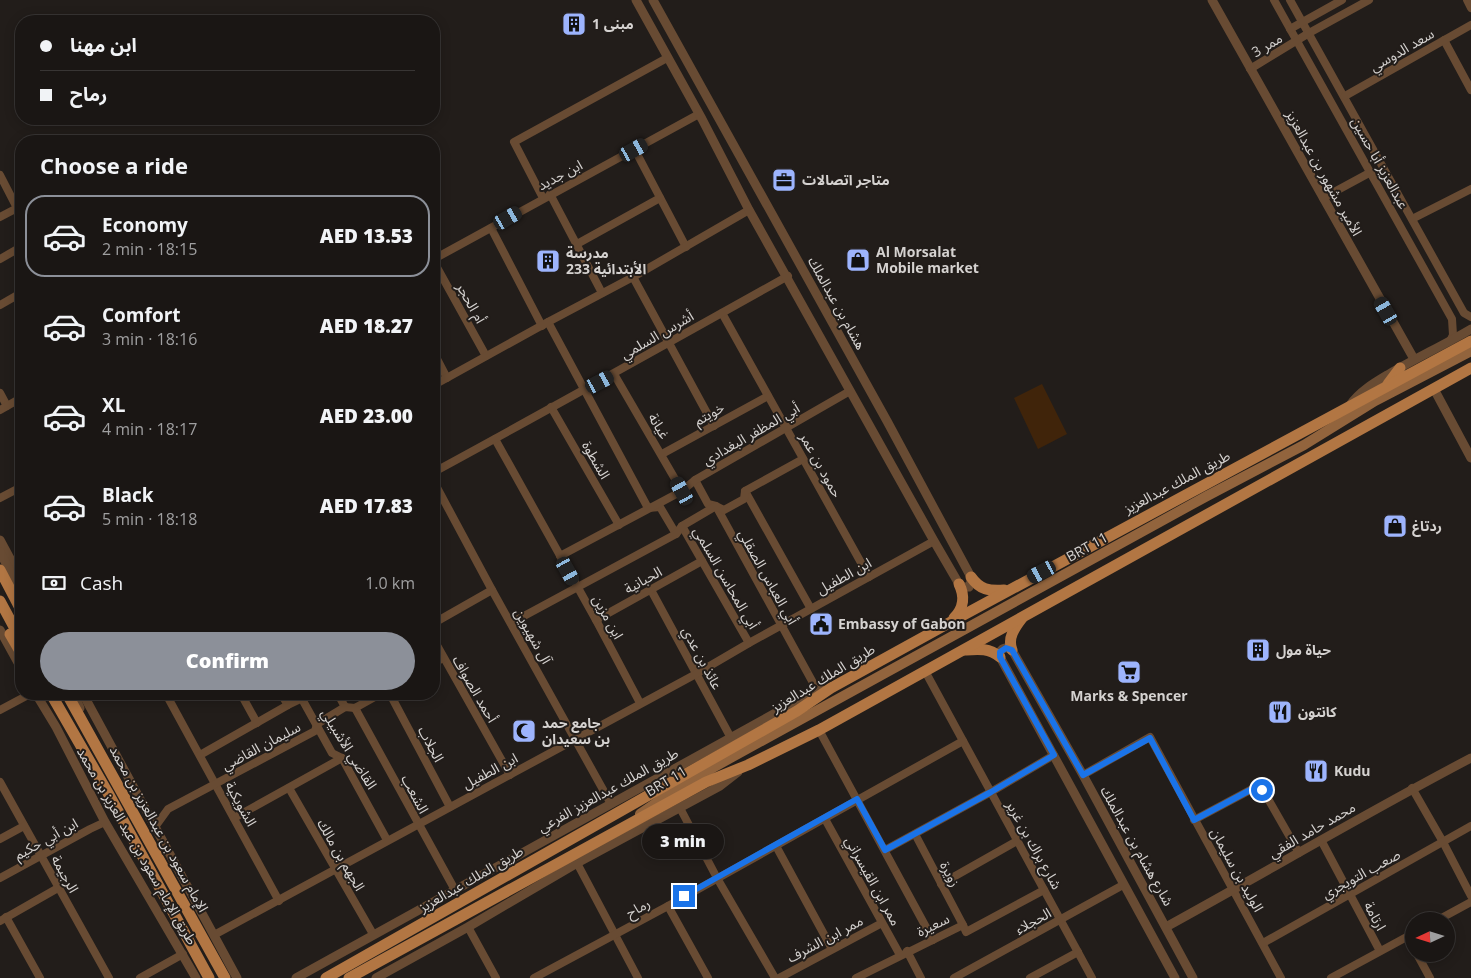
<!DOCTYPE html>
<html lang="en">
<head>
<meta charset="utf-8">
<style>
  :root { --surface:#1a1614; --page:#272322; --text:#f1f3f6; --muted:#9f9fa0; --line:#383534; --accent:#8c9099 }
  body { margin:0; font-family:"Open Sans","Noto Sans Arabic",sans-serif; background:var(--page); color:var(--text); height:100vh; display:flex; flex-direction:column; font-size:19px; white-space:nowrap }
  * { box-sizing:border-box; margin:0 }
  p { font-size:16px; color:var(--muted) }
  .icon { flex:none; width:28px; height:28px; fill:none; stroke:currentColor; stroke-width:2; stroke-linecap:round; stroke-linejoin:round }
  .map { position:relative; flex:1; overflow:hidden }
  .panel { position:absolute; left:15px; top:135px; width:425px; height:565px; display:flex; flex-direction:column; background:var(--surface); border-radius:20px; box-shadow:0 2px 12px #0003,0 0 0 1px var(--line) }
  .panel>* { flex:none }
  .banner { position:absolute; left:15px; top:15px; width:425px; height:110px; border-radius:20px; box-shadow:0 2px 12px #0003,0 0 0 1px var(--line); display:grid; align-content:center; height:110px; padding:0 25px; background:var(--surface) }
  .needle { width:32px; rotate:266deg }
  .fabs { position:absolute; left:1405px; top:912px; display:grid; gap:10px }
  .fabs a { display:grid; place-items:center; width:50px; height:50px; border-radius:50%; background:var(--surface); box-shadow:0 2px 12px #0003,0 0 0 1px var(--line); font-size:25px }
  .end { position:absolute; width:22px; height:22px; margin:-11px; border:6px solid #1a73e8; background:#fff; box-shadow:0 0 0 2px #fff }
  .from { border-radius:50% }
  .bubble { position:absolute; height:35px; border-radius:18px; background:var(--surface); box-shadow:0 2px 12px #0003,0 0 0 1px var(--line); font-size:16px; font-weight:800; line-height:35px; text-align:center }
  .car { position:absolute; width:15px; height:30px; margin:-15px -8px; border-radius:6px; box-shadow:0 0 4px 1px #0007; background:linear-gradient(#222 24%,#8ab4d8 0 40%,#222 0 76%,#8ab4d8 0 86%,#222 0) }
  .banner b { display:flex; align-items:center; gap:18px; height:48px; font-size:19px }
  .banner b+b { border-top:1px solid var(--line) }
  .banner i { width:12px; height:12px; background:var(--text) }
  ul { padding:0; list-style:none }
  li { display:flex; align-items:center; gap:15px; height:82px; margin:0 10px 8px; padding:0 15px; border:2px solid transparent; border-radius:20px }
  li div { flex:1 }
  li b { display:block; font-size:19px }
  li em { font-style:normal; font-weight:800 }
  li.on { border-color:var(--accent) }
  li>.icon { width:45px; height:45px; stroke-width:1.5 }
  h2 { padding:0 25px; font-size:22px; line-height:60px }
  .pay { display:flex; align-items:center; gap:12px; height:55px; padding:0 25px; font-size:19px }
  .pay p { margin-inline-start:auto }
  .action { display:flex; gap:10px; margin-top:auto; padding:10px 25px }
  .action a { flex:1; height:58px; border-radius:30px; background:var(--accent); color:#fff; font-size:20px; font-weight:800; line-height:58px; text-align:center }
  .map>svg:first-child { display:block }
  .green { fill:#40240a }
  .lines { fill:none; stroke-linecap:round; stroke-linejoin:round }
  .minor { stroke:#684b33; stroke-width:8 }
  .tertiary { stroke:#684b33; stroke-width:9 }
  .secondary { stroke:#92643d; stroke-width:10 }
  .primary { stroke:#b27643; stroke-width:11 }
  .route { stroke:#1a73e8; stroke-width:6 }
  .labels { text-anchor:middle; stroke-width:4; stroke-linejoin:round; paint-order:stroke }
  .poi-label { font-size:14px; font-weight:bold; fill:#d5d2d0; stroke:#221d1a; text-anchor:start }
  .street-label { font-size:14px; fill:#d5d2d0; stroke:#221d1a }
</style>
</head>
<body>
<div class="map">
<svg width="1471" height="978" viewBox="0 0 1471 978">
  <rect width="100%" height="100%" fill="#221d1a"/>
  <!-- green -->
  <path class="green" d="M1042 384 1067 434 1038 449 1014 398Z"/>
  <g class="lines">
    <!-- minor -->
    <g class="minor">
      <path d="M1274 0 1452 319 1453 335 1450 341"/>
      <path d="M1290 0 1464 313 1471 317"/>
      <path d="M1467 0 1471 8"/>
      <path d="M1290 29 1342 0"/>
      <path d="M1444 40 1471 90"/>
      <path d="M1250 69 1309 33 1369 0"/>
      <path d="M1345 96 1471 25"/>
      <path d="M635 150 686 247"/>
      <path d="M0 175 17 208"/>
      <path d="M550 194 602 293"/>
      <path d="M543 198 514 142 667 58"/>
      <path d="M1323 198 1371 172"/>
      <path d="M0 217 21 206"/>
      <path d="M1412 219 1471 189"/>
      <path d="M491 228 542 326"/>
      <path d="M577 244 660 198"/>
      <path d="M0 259 21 247"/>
      <path d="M434 259 699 114"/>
      <path d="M434 262 486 356"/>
      <path d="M633 277 714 426"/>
      <path d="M0 305 21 293"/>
      <path d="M722 313 869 577"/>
      <path d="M548 322 648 508 660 507 676 534"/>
      <path d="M434 353 447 378"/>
      <path d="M614 374 682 491"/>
      <path d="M434 385 548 322 633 277 749 210"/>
      <path d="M0 393 7 406"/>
      <path d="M551 407 619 525"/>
      <path d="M0 410 21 398"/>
      <path d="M495 439 596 620 640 703"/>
      <path d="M662 454 768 396"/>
      <path d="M434 472C552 408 670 342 788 276"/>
      <path d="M695 480 708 504 716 506 817 690"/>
      <path d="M434 482 492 590 611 804"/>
      <path d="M745 491 811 609"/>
      <path d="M0 498 21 487"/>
      <path d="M682 526 749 643"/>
      <path d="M560 556 682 491 695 480 850 391"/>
      <path d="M651 590 731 738"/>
      <path d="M596 620 702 561"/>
      <path d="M434 623 492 590"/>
      <path d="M511 623 676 534 682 526 716 506 724 510 744 499 745 491 803 459"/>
      <path d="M434 640 510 775"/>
      <path d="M434 663 443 658"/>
      <path d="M925 671 1092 978"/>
      <path d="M166 694 279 901"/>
      <path d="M241 694 257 723"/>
      <path d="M281 694 288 705"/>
      <path d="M338 694 345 707"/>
      <path d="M390 694 450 807"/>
      <path d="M302 699 332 753 342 758 387 840"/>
      <path d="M355 708 455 890"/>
      <path d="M0 710 30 694"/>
      <path d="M819 730 933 940"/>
      <path d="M200 755 288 705 311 694"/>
      <path d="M1083 775 1150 737 1281 978"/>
      <path d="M0 782 109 978"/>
      <path d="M289 788 373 934"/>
      <path d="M1412 788 1443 842 1471 896"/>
      <path d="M680 808 717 878 775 978"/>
      <path d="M234 818 342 758"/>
      <path d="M825 819 900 955"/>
      <path d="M1194 820 1254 788 1263 790 1299 853"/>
      <path d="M155 827 168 809 315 731 317 724 345 707 355 708 380 694"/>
      <path d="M915 834 963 925"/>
      <path d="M0 839 24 826"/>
      <path d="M1321 840 1380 951"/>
      <path d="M776 846 832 949"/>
      <path d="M885 850 991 792 1054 755"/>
      <path d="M577 863 638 978"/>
      <path d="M0 878 90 829 105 822"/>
      <path d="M941 884 1017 841"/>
      <path d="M668 906 708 978"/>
      <path d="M6 917 40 978"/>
      <path d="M0 921 58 888"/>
      <path d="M1436 921 1471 902"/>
      <path d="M468 927 496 978"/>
      <path d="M214 935 696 674 749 643 934 541"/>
      <path d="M1408 937 1414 948"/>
      <path d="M1263 943 1471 826"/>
      <path d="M907 951 921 978"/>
      <path d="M1417 954 1430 978"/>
      <path d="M140 978 183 954"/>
      <path d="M534 978 668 906 963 741"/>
      <path d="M779 978 882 923"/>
      <path d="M856 978 963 925 966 932 1044 890"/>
      <path d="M954 978 1123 885"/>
      <path d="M1030 978 1078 952"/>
      <path d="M1331 978 1414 933"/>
    </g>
    <!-- tertiary -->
    <g class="tertiary">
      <path d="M636 0 702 119 749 210 934 541 959 584 964 587H969L971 582V577L887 421 653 0"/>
      <path d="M1212 0 1414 359"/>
      <path d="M1434 389 1471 458"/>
      <path d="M1350 405C1360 391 1374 383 1389 374 1416 358 1444 345 1471 329"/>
      <path d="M0 540 21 579"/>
      <path d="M0 552 21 593"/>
      <path d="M0 630 21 668"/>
      <path d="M36 694 56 727 105 822 196 978"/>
      <path d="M74 694 80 708"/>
      <path d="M83 694 237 978"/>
      <path d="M1166 927C1268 871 1368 812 1471 758"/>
      <path d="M296 978 817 690 828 688"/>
      <path d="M376 978 468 927 577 863 720 786 738 772"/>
      <path d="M1175 978 1000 657V652C1003 647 1007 647 1012 650L1083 775 1193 978"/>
    </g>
    <!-- secondary -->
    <path class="secondary" d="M640 814 662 799 716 766 1207 496 1304 445 1375 401 1471 351"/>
    <!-- primary -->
    <g class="primary">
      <path d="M1388 384 1400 368"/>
      <path d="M0 570 21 610"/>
      <path d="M971 577C980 590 989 591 1004 590"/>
      <path d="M0 601 21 640"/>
      <path d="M954 618C964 608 965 596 959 584"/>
      <path d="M10 634 21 653"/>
      <path d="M965 650C979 649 989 648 1000 657"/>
      <path d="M1012 650C1007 638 1015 627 1022 618"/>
      <path d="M51 694 108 793 209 978"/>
      <path d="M67 694 225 978"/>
      <path d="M326 978 797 711 831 688 958 618 1471 341"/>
      <path d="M349 978 706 782 748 765 819 730 1471 368"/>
    </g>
  </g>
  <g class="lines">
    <!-- route -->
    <path class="route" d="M684 896 857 799 885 850 991 792 1054 755 1000 657V652L1006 648 1012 650 1083 775 1150 738 1194 820 1254 788 1262 790"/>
  </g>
  <!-- icons -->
  <defs>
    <g id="building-square" transform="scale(1.25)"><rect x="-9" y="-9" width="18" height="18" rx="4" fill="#9db4fd" stroke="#221d1a"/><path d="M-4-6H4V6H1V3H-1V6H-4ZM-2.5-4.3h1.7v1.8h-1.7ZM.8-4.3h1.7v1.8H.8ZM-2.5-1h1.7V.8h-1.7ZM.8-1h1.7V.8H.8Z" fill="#111"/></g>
    <g id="office-square" transform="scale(1.25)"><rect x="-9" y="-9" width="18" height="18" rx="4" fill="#9db4fd" stroke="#221d1a"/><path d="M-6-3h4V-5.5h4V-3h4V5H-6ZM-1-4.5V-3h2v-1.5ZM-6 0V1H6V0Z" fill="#111"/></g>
    <g id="shop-square" transform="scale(1.25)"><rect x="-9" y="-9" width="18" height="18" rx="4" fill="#9db4fd" stroke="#221d1a"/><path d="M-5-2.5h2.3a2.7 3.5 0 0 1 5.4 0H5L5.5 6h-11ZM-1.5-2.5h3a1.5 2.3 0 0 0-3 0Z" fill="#111"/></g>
    <g id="civic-square" transform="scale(1.25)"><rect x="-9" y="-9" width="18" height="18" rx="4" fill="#9db4fd" stroke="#221d1a"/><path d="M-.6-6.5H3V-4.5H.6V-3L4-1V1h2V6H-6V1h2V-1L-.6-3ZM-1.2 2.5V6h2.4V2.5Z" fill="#111"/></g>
    <g id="supermarket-square" transform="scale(1.25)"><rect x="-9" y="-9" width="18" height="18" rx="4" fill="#9db4fd" stroke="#221d1a"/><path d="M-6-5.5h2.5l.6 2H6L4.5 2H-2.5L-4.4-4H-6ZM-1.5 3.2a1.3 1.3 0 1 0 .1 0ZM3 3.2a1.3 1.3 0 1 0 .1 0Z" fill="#111"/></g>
    <g id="restaurant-square" transform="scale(1.25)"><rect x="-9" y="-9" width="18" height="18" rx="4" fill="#9db4fd" stroke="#221d1a"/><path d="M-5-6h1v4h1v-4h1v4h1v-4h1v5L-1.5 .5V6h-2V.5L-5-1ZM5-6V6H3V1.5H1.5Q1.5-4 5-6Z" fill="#111"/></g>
    <g id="mosque-square" transform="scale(1.25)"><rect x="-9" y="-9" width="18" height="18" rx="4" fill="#9db4fd" stroke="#221d1a"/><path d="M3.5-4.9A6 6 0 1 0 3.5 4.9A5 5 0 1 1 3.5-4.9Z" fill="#111"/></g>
  </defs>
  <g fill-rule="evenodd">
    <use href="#building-square" x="574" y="24"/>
    <use href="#office-square" x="784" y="180"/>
    <use href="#shop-square" x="858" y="260"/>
    <use href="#building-square" x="548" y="261"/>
    <use href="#shop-square" x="1395" y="526"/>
    <use href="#civic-square" x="821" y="624"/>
    <use href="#building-square" x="1258" y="650"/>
    <use href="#supermarket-square" x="1129" y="672"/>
    <use href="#restaurant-square" x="1280" y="712"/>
    <use href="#mosque-square" x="524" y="731"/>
    <use href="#restaurant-square" x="1316" y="771"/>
  </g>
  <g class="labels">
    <!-- poi labels -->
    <g class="poi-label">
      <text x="592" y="29">مبنى 1</text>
      <text x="802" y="185">متاجر اتصالات</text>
      <text x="876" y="257">Al Morsalat<tspan x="876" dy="16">Mobile market</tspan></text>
      <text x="566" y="258">مدرسة<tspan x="566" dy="16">الأبتدائية 233</tspan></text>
      <text x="1412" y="531">ردتاغ</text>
      <text x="838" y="629">Embassy of Gabon</text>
      <text x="1276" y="655">حياة مول</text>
      <text x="1129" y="701" text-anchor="middle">Marks &amp; Spencer</text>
      <text x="1298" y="717">كانتون</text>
      <text x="542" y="728">جامع حمد<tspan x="542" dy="16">بن سعيدان</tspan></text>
      <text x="1334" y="776">Kudu</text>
    </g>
    <!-- street labels -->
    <g class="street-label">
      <text transform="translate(1267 45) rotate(-31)" y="5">ممر 3</text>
      <text transform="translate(1402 50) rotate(-30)" y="5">سعد الدوسي</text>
      <text transform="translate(1380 163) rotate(61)" y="5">عبدالعزيز أبا حسين</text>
      <text transform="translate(1324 173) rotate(61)" y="5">الأمير مشهور بن عبدالعزيز</text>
      <text transform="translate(560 175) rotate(-28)" y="5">ابن جديد</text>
      <text transform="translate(471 303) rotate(61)" y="5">أم الحجر</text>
      <text transform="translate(837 303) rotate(61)" y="5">هشام بن عبدالملك</text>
      <text transform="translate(657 335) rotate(-30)" y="5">أشرس السلمي</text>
      <text transform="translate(709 414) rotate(-29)" y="5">خويتم</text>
      <text transform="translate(659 426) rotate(59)" y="5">غيانة</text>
      <text transform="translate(751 434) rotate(-30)" y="5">أبي المظفر البغدادي</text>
      <text transform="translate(596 460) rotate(60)" y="5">الشطوة</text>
      <text transform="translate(821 465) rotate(61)" y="5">حمود بن عمر</text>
      <text transform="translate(1177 482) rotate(-28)" y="5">طريق الملك عبدالعزيز</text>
      <text transform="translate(1087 547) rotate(-29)" y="5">BRT 11</text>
      <text transform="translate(844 576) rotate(-29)" y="5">ابن الطفيل</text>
      <text transform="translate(768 577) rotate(61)" y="5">أبي العباس الصقلي</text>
      <text transform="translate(726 578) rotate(60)" y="5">أبي المحاسن السلمي</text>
      <text transform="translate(643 580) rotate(-29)" y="5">الحبانية</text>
      <text transform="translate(608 617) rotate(61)" y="5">ابن مزين</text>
      <text transform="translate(533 636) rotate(61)" y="5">آل شهيوين</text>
      <text transform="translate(702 658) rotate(62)" y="5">عائذ بن عدي</text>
      <text transform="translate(823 678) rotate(-31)" y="5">طريق الملك عبدالعزيز</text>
      <text transform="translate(475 689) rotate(60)" y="5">أحمد الصواف</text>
      <text transform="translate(431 744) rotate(62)" y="5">الجلاب</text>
      <text transform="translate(261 746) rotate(-28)" y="5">سليمان القاضي</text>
      <text transform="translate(349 749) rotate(58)" y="5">القاضي الأشبيلي</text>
      <text transform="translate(490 771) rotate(-28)" y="5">ابن الطفيل</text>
      <text transform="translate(666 781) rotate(-31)" y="5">BRT 11</text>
      <text transform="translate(608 790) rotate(-29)" y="5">طريق الملك عبدالعزيز الفرعي</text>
      <text transform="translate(415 794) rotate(62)" y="5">الشعب</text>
      <text transform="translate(241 804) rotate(61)" y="5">الشويكية</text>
      <text transform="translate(159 829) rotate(61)" y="5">الإمام سعود بن عبدالعزيز بن محمد</text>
      <text transform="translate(1312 830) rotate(-30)" y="5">محمد حامد الفقي</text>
      <text transform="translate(46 839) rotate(-29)" y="5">ابن أبي حكيم</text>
      <text transform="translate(1034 845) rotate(61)" y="5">شارع براك بن غرير</text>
      <text transform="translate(137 846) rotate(60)" y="5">طريق الإمام سعود بن عبد العزيز بن محمد</text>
      <text transform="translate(1137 846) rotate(61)" y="5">شارع هشام بن عبدالملك</text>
      <text transform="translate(341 855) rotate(60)" y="5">الجهم بن مالك</text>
      <text transform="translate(1237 870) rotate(61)" y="5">الوليد بن سليمان</text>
      <text transform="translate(65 874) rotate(61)" y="5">الرجيمة</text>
      <text transform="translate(950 874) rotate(62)" y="5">زويرة</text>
      <text transform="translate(1361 874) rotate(-29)" y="5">صعب التويجري</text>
      <text transform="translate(471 879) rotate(-30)" y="5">طريق الملك عبدالعزيز</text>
      <text transform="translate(873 881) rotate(61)" y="5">ممر ابن القيسراني</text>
      <text transform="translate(638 908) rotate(-29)" y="5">رماح</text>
      <text transform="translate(1375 916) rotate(62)" y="5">ارتامة</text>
      <text transform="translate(1033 921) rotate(-29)" y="5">الحجلاء</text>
      <text transform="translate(933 925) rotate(-26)" y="5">سعيرة</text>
      <text transform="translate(825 939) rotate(-28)" y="5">ممر ابن الشرف</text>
    </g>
  </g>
</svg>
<div class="fabs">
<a><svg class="needle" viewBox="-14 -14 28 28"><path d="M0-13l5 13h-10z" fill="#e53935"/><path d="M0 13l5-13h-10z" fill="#9f9fa0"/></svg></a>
</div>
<i class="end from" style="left:1262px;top:790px"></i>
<i class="end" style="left:684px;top:896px"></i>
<div class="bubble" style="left:642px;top:824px;width:82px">3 min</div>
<i class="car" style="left:634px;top:150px;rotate:61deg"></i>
<i class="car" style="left:508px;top:218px;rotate:60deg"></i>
<i class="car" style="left:1386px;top:311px;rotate:330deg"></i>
<i class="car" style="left:600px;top:382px;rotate:62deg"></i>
<i class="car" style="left:682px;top:491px;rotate:331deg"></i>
<i class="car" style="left:568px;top:571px;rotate:151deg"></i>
<i class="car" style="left:1042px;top:572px;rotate:242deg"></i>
<div class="banner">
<b><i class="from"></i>ابن مهنا</b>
<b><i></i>رماح</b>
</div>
<section class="panel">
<h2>Choose a ride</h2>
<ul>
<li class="on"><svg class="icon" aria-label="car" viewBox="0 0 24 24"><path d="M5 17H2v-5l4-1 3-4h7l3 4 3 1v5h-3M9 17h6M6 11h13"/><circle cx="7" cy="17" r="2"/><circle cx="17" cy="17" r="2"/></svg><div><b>Economy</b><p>2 min · 18:15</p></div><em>AED 13.53</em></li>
<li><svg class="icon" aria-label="car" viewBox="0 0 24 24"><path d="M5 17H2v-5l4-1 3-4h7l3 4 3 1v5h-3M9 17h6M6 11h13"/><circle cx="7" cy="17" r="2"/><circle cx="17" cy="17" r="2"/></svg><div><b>Comfort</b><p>3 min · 18:16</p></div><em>AED 18.27</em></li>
<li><svg class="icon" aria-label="car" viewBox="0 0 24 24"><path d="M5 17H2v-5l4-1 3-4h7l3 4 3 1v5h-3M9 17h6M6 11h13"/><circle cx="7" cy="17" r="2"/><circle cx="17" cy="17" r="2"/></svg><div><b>XL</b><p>4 min · 18:17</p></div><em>AED 23.00</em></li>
<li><svg class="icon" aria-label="car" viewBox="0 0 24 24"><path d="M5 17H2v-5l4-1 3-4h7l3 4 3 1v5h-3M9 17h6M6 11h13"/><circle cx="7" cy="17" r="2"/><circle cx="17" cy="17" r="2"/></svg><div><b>Black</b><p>5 min · 18:18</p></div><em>AED 17.83</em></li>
</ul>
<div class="pay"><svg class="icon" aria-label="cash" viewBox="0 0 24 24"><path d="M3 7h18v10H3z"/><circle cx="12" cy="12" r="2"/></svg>Cash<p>1.0 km</p></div>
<div class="action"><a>Confirm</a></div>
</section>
</div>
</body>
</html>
